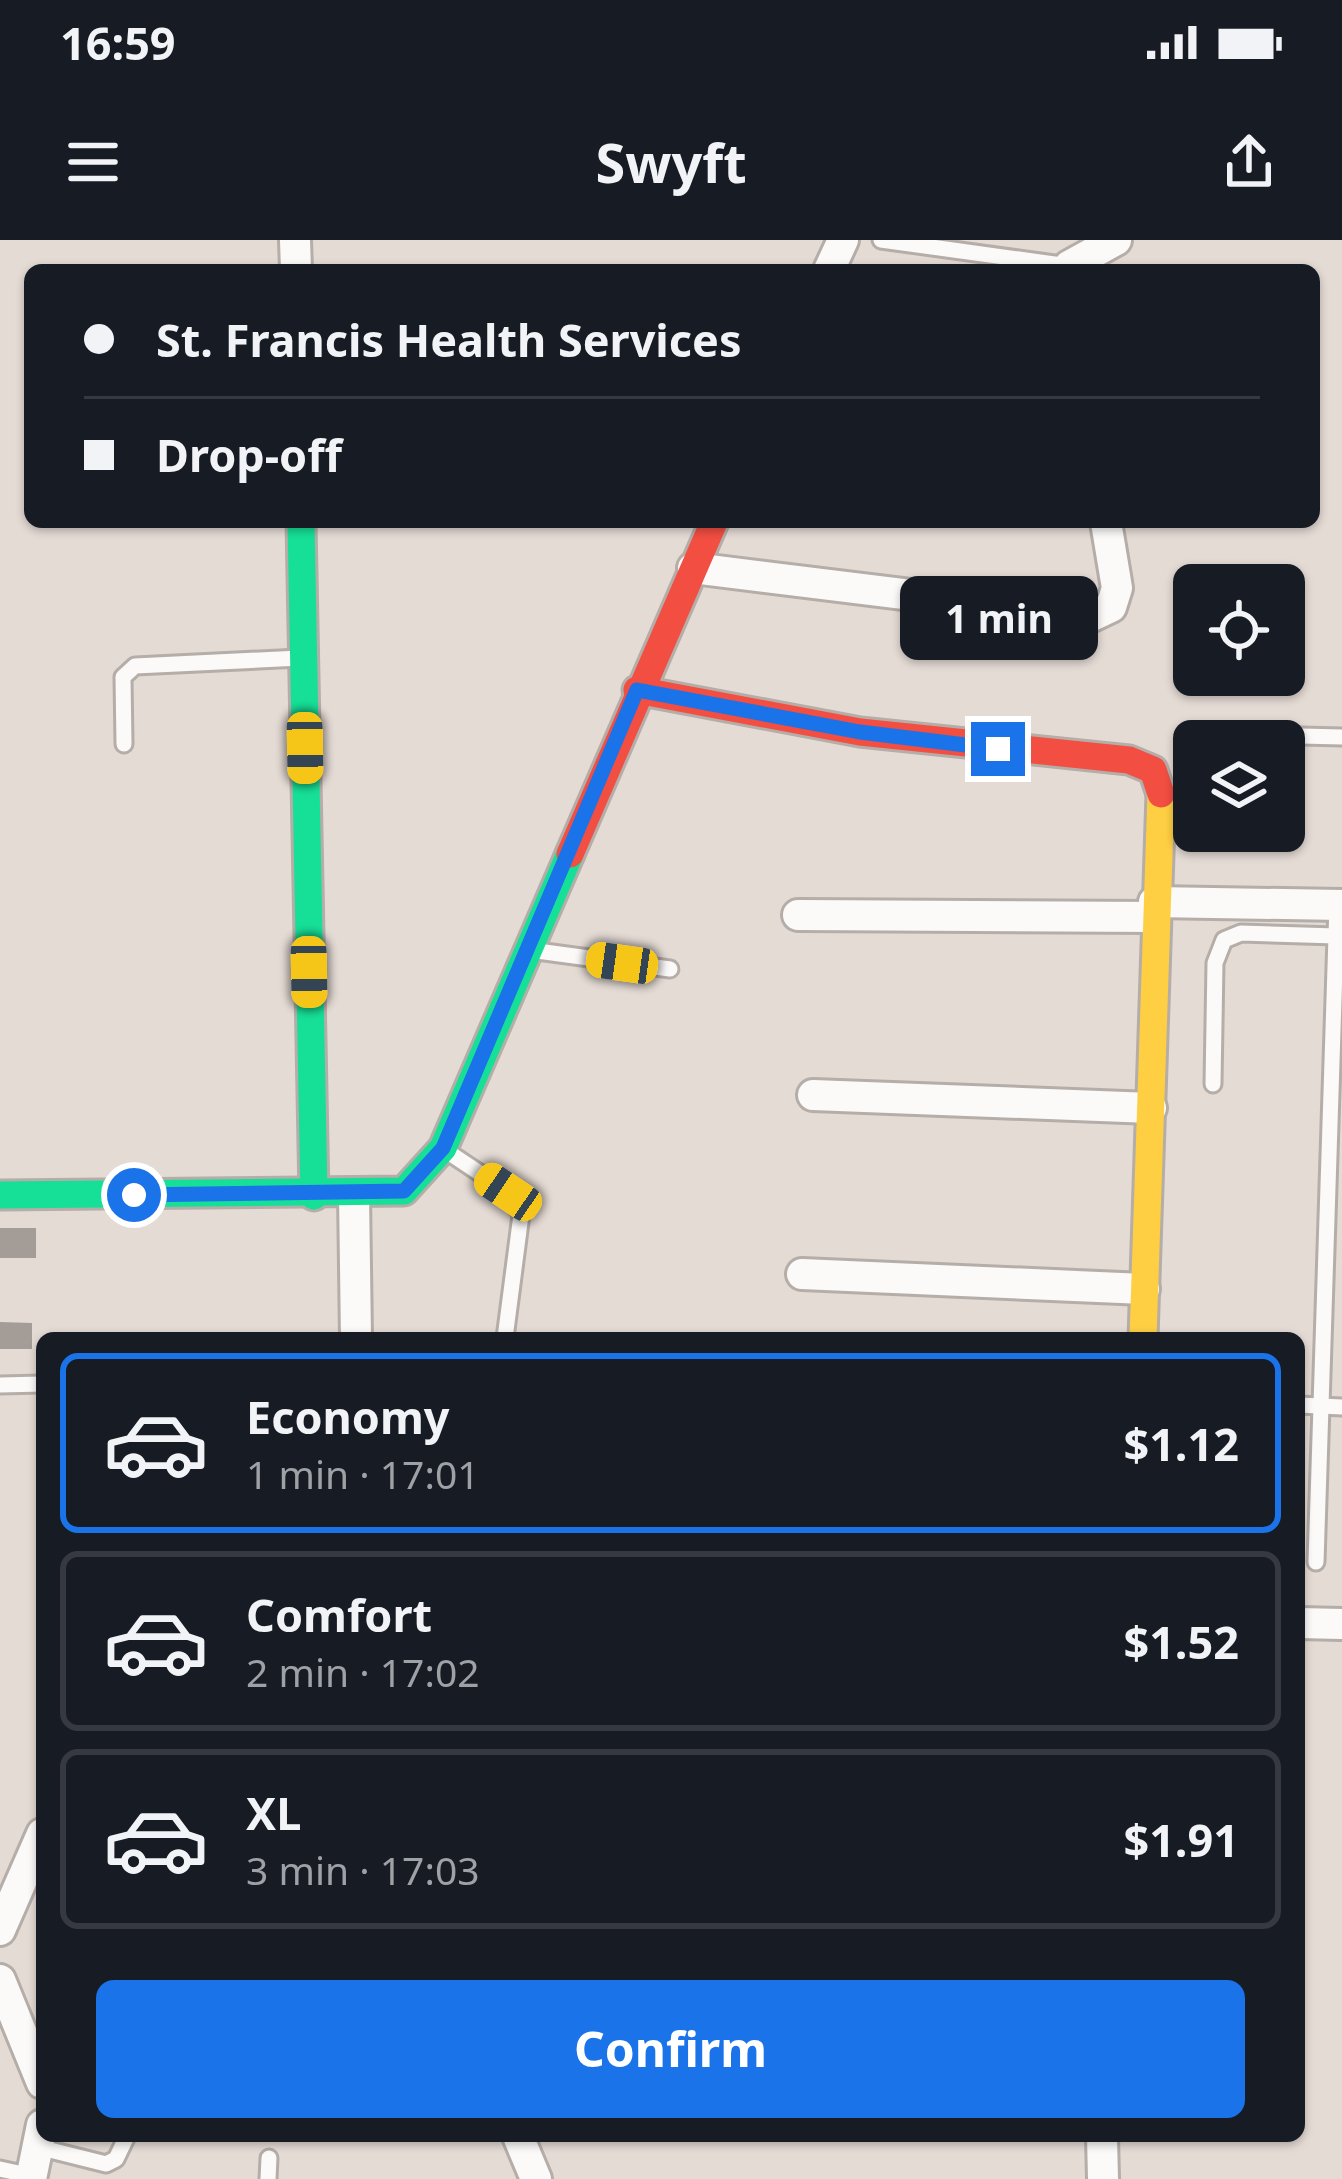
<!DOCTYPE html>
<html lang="en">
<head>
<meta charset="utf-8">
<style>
  :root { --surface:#171b24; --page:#20242c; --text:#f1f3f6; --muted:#9ea1a6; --line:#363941; --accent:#1a73e8 }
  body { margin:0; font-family:"Noto Sans",sans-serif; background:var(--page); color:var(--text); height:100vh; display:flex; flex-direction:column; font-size:45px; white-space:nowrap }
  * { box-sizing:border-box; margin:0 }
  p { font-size:39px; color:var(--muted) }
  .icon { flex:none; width:66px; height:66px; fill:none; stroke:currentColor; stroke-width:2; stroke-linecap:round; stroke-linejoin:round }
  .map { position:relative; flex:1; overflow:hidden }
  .details { position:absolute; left:36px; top:1092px; width:1269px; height:810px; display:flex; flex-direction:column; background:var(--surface); border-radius:18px; box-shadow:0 3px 9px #0004 }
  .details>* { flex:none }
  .guide { position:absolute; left:24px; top:24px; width:1296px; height:264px; border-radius:18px; box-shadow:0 3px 9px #0004; display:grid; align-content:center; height:264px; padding:0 60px; background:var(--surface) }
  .buttons { position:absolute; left:1173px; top:324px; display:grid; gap:24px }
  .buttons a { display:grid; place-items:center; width:132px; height:132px; border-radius:18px; background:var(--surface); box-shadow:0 3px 9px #0004; font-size:60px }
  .end { position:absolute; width:54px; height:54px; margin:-27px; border:15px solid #1a73e8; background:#fff; box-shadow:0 0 0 6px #fff }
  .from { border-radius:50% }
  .bubble { position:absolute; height:84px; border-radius:18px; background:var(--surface); box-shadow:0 3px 9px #0004; font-size:39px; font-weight:700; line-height:84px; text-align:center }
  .car { position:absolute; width:36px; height:72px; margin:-36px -18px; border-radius:15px; box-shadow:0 0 9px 3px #0007; background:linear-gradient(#f5c518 24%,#345 0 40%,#f5c518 0 76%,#345 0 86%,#f5c518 0) }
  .guide b { display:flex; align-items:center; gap:42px; height:114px; font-size:45px }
  .guide b+b { border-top:3px solid var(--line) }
  .guide i { width:30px; height:30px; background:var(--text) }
  ul { padding:21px 0 0; list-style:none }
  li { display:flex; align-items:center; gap:36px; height:180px; margin:0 24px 18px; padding:0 36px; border:6px solid var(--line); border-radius:18px }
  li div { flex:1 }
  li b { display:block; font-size:45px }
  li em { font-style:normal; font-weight:700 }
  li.on { border-color:var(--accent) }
  li>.icon { width:108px; height:108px; stroke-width:1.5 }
  .primary-button { display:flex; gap:24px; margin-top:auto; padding:24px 60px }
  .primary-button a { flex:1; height:138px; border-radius:18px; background:var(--accent); color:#fff; font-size:48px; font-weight:700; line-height:138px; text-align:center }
  .status { display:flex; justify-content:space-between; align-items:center; height:84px; padding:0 60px; background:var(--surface); direction:ltr }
  .status svg { height:33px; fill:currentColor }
  header { display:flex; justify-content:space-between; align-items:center; height:156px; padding:0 60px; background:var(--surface); font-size:54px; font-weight:700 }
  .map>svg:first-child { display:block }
  .building { fill:#a49c97 }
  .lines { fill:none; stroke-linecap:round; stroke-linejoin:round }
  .lane-casing { stroke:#b5ada8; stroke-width:21 }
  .street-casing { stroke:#b5ada8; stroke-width:36 }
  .fast-casing { stroke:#b5ada8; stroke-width:33 }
  .slow-casing { stroke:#b5ada8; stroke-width:33 }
  .jam-casing { stroke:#b5ada8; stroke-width:33 }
  .lane { stroke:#fbfaf9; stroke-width:15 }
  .street { stroke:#fbfaf9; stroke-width:30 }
  .fast { stroke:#16e098; stroke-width:27 }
  .slow { stroke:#ffcf43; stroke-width:27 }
  .jam { stroke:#f24e42; stroke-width:27 }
  .route { stroke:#1a73e8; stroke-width:15 }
</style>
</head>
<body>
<div class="status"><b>16:59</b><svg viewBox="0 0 49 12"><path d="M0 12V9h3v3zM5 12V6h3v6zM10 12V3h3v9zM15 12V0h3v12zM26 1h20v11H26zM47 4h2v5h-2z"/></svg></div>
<header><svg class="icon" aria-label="menu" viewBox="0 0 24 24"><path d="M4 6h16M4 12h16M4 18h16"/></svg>Swyft<svg class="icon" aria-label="share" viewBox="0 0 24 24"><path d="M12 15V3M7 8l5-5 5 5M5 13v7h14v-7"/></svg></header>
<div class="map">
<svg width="1342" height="1939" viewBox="0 0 1342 1939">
  <rect width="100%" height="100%" fill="#e5dbd5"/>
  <!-- building -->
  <g class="building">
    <rect x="0" y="988" width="36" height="30"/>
    <path d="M0 1082 32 1083V1109H0Z"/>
  </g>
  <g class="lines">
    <!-- lane casing -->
    <g class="lane-casing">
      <g id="lane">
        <path d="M881 0 1069 26"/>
        <path d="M1301 496 1342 497"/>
        <path d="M124 504 123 437 135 426 300 418"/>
        <path d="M530 710 670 729"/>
        <path d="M1213 844 1215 723 1224 700 1241 693 1336 696"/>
        <path d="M445 910 508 952 521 975 505 1098"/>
        <path d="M0 1145 42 1144"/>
        <path d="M1299 1165 1342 1167"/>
        <path d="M1316 1322 1337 665"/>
        <path d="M38 1907 106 1924 116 1919 127 1896"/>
        <path d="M0 1929 32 1936"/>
        <path d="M268 1939 269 1918"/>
      </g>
    </g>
    <!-- street casing -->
    <g class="street-casing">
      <g id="street">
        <path d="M295 0 296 30"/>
        <path d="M1069 26 1116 0"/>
        <path d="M829 30 843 0"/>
        <path d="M693 328 1090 377 1111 367 1117 348 1106 282"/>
        <path d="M1154 662 1342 665"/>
        <path d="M798 675 1154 677"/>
        <path d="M813 855 1151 868"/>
        <path d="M354 954 356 1098"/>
        <path d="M802 1034 1144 1049"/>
        <path d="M1299 1383 1342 1384"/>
        <path d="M0 1690 42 1594"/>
        <path d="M0 1740 42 1843"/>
        <path d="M518 1896 536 1939"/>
        <path d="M1102 1896 1103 1939"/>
        <path d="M31 1939 42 1885"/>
      </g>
    </g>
    <!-- fast casing -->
    <g class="fast-casing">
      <g id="fast">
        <path d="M301 282 314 956"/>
        <path d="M0 955 404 951 443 908 570 614"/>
      </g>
    </g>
    <!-- slow casing -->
    <g class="slow-casing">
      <path id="slow" d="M1143 1098 1161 554"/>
    </g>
    <!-- jam casing -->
    <g class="jam-casing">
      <g id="jam">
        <path d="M637 450 860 492 1129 520 1153 530 1161 554"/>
        <path d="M570 614 714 282"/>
      </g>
    </g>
    <!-- lane -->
    <use href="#lane" class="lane"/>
    <!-- street -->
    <use href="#street" class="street"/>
    <!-- fast -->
    <use href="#fast" class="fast"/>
    <!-- slow -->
    <use href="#slow" class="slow"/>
    <!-- jam -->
    <use href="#jam" class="jam"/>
  </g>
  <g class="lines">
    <!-- route -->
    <path class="route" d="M134 955 404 951 443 908 637 450 860 492 998 509"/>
  </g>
</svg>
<div class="buttons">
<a><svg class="icon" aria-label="locate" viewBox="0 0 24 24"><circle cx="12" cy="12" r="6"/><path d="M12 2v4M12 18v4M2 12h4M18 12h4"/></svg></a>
<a><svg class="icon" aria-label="layers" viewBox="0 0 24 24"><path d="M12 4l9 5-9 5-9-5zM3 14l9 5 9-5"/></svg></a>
</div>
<i class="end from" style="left:134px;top:955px"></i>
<i class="end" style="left:998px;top:509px"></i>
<div class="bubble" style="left:900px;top:336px;width:198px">1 min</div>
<i class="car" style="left:305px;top:508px;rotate:179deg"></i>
<i class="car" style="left:622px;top:723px;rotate:278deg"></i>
<i class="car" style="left:309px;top:732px;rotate:179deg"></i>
<i class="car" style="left:508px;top:952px;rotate:304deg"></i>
<div class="guide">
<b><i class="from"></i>St. Francis Health Services</b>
<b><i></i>Drop-off</b>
</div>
<section class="details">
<ul>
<li class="on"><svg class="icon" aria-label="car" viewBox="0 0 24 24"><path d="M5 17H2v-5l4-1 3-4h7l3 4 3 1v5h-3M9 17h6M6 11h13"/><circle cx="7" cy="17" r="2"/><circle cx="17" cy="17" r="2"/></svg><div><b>Economy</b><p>1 min · 17:01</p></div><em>$1.12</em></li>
<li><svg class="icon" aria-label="car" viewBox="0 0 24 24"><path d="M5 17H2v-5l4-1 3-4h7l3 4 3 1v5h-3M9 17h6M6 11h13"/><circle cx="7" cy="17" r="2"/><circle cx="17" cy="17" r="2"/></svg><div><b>Comfort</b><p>2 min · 17:02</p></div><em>$1.52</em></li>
<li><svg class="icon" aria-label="car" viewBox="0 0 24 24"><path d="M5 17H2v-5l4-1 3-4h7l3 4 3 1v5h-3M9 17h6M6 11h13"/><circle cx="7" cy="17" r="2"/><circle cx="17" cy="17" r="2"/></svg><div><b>XL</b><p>3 min · 17:03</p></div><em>$1.91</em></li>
</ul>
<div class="primary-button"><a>Confirm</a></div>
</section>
</div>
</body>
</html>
